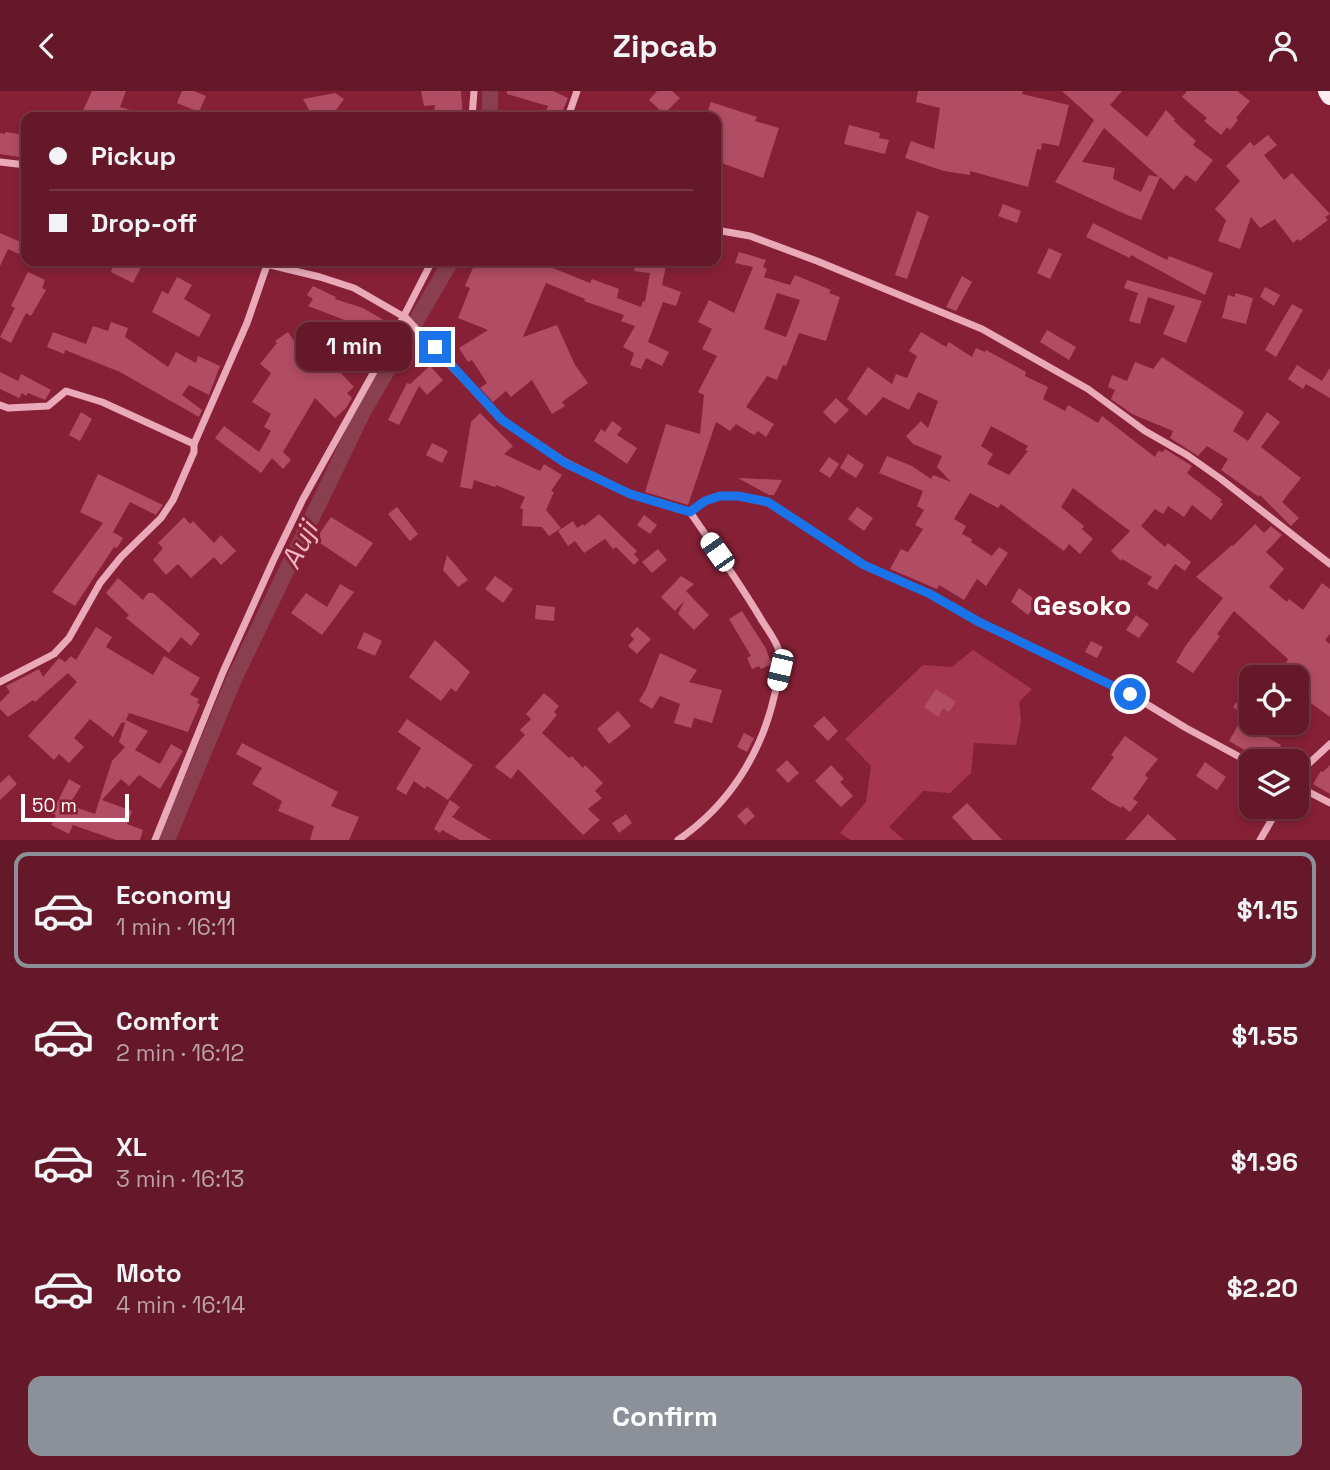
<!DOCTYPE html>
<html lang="en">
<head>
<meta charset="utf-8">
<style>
  :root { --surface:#641829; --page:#6c2535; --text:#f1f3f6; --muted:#bba0a8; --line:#783746; --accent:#8c9099 }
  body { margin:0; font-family:"Space Grotesk",sans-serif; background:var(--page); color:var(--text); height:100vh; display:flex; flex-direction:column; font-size:26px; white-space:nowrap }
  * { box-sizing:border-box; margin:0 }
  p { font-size:23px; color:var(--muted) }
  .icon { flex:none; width:38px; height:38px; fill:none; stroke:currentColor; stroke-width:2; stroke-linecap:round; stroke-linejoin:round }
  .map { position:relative; height:749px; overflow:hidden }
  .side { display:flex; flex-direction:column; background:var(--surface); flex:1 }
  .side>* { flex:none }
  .guide { position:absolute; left:21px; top:21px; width:700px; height:154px; border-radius:14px; box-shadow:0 4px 10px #0003,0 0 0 2px var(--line); display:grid; align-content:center; height:154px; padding:0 28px; background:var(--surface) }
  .fabs { position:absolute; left:1239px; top:574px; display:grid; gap:14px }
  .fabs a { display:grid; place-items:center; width:70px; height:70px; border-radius:14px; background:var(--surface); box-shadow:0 4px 10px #0003,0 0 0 2px var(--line); font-size:35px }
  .scale { position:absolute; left:21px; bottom:18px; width:108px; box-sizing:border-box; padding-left:7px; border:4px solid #fff; border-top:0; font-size:19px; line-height:24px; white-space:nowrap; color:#fff; -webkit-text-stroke:5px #862037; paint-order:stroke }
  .end { position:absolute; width:32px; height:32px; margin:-16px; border:9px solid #1a73e8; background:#fff; box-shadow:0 0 0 4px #fff }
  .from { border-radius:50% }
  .bubble { position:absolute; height:49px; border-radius:14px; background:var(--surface); box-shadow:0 4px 10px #0003,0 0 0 2px var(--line); font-size:23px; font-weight:600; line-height:49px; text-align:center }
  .car { position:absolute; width:21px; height:42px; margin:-21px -10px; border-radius:9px; box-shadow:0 0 5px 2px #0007; background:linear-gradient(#fff 24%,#345 0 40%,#fff 0 76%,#345 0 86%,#fff 0) }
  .guide b { display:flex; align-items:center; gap:24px; height:66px; font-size:26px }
  .guide b+b { border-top:2px solid var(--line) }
  .guide i { width:18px; height:18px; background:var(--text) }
  ul { padding:12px 0 0; list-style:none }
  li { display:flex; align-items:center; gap:21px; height:116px; margin:0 14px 10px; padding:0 14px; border:4px solid transparent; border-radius:14px }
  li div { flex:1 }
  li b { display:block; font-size:26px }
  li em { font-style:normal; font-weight:600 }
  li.active { border-color:var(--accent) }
  li>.icon { width:63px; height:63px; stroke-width:1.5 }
  .action { display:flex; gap:14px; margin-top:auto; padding:14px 28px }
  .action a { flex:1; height:80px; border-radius:14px; background:var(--accent); color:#fff; font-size:28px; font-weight:600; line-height:80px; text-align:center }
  header { display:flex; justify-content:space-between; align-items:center; height:91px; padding:0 28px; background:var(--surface); font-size:32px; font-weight:600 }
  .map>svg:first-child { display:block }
  .green { fill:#a53651 }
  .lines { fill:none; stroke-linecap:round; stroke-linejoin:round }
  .canal { stroke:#893f50; stroke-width:16 }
  .building { fill:#b04c63; fill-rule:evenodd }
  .street { stroke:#eaa9b8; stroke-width:7 }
  .primary { stroke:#feedf0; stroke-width:18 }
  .route { stroke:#1a73e8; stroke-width:9 }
  .labels { text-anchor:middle; stroke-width:6; stroke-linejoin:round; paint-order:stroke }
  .water-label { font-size:28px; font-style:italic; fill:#f1b4c3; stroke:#862037 }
  .neighbourhood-label { font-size:28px; font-weight:bold; fill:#fff; stroke:#862037 }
</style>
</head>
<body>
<header><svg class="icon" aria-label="back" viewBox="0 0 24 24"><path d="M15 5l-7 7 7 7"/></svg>Zipcab<svg class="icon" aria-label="person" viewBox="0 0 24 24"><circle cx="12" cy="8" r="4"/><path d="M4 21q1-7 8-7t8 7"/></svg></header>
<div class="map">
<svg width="1330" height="749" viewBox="0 0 1330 749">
  <rect width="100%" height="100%" fill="#862037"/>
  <!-- green -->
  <path class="green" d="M973 559 1032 598 1019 611 1021 630 1016 654 974 652 971 682 950 702 923 700 889 736 904 749H851L840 742 866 711 871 675 845 648 923 574 952 576Z"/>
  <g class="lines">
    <!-- canal -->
    <g class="canal">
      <path d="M490 26V0"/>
      <path d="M167 749 235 586 363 321 451 170"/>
    </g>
  </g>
  <!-- building -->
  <g class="building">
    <path d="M92 0H126L120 16 144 23V26H80Z"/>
    <path d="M182 0H194L206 5 199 21 177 12Z"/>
    <path d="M421 0H461L463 26H433L435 14 424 15Z"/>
    <path d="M507 0H553L568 7 560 26H543L548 15 507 3Z"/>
    <path d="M657 0H672L680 7 664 23 649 9Z"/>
    <path d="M918 0H1023L1022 3 1069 14 1059 55 1042 52 1041 59 1037 58 1028 96 970 80V84L944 80 905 67 911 50 934 58 940 17 916 11Z"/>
    <path d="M1062 0H1122L1110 14 1147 46 1166 19 1175 28 1174 30 1196 50 1193 54 1213 69 1196 91 1186 84 1174 99 1160 86 1141 129 1127 124 1055 91 1094 29ZM1104 37 1159 86 1149 84 1141 101 1113 88 1115 77 1082 71Z"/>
    <path d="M1187 0H1237L1250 10 1236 27 1238 29 1230 39 1227 36 1221 44 1204 30 1207 27 1182 6Z"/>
    <path d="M335 2 344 8 331 26H313L303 8Z"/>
    <path d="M711 11 757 26 755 30 779 37 763 87 716 70V26H706Z"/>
    <path d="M849 34 880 42 879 47 889 49 885 63 844 53Z"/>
    <path d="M5 41 26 44V67L0 63V42L5 43Z"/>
    <path d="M1268 44 1277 54 1264 64 1284 89 1292 82 1330 123 1325 126 1328 129 1300 150 1298 148 1293 152 1275 128 1260 137 1251 126 1240 158 1218 150 1226 129 1215 118 1240 90 1226 75 1250 51 1254 55Z"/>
    <path d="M1003 113 1021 120 1017 132 998 125Z"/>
    <path d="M917 120 929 125 907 188 895 184Z"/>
    <path d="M1093 132 1167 169 1169 165 1213 182 1205 204 1131 164 1130 167 1086 146Z"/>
    <path d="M0 142 23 152 19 163 8 158 0 175Z"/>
    <path d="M1049 157 1062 163 1050 188 1037 182Z"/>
    <path d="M739 161 766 169 763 176 767 178 764 186 790 194 795 184 831 199 829 202 840 206 826 250 799 242 786 275 783 274 777 289 767 285 746 316 774 333 766 346 758 340 754 344 736 333 730 340 716 331 688 414 645 401 666 333 700 343 704 304 698 301 717 265 702 258 712 238 698 231 709 209 734 222 753 176 735 172ZM777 202 800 209 786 246 764 238Z"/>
    <path d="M115 170H144L133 192 111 181Z"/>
    <path d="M476 170H553L550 176 590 192 592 188 619 198 617 207 641 216 643 210 645 211 650 182 634 180 636 170H667L662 194 681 201 676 215 663 211 648 251 669 261 662 275 646 267 641 278 630 274 634 262 623 256 635 235 621 230 624 224 584 210 585 208 546 192 523 246 557 234 575 274 588 292 562 311 565 315 552 323 532 289 511 306 506 300 493 311 480 297 487 292 472 269 468 271 459 257 488 239 458 227 470 197 465 195Z"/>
    <path d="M28 181 45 189 42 197 46 199 31 225 26 222 11 252 0 246 15 217 11 215Z"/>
    <path d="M962 185 972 191 956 220 946 216Z"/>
    <path d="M177 186 192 194 184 208 211 224 199 246 152 221 162 200 168 203Z"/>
    <path d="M1127 189 1202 210 1186 252 1163 243 1175 215 1148 206 1140 233 1129 230 1138 202 1124 197Z"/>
    <path d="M313 195 336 206 335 208 363 217 387 231 379 245 381 246 376 255 378 256 366 273 353 262 355 258 353 257 368 238 308 215 313 208 307 204Z"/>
    <path d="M1265 196 1280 204 1274 215 1260 206Z"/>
    <path d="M1235 202 1253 207 1246 233 1222 227 1228 204 1235 206Z"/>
    <path d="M1292 213 1303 219 1276 266 1265 259Z"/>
    <path d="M111 231 128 237 125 246 168 276 176 261 196 272 198 265 220 275 209 304 189 294 182 304 202 319 199 326 120 281 65 259 64 263 47 256 53 241 86 253 93 235 108 240Z"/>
    <path d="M1047 239 1076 256 1069 269 1040 251Z"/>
    <path d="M288 241 301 260 311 250 354 296 347 302 352 307 346 317 335 327 315 307 283 361 291 369 283 378 272 367 261 382 215 347 224 335 259 361 271 340 264 336 271 323 252 311 271 282 260 273 277 252 275 250Z"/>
    <path d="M921 241 946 256 949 251 972 266 976 257 985 261 986 259 1026 281 1025 285 1048 296 1043 308 1065 320 1068 314 1098 332 1102 325 1155 366 1158 360 1163 361 1165 358 1192 375 1187 382 1222 409 1220 411 1223 413 1211 429 1192 414 1184 426 1168 415 1163 423 1155 418 1141 435 1165 456 1168 452 1191 471 1185 480 1175 473 1157 499 1147 493 1152 486 1122 468 1121 470 1111 460 1130 440 1073 397 1061 416 1084 435 1082 438 1093 448 1080 463 1069 453 1064 460 1001 413 998 417 970 402 954 428 966 435 962 443 972 448 971 451 992 465 999 456 1008 462 986 495 977 488 964 509 939 494 937 498 890 478 901 458 908 461 923 438 915 434 924 419 917 415 923 400 879 382 887 365 912 375 931 388 933 384 951 391 937 376 942 365 913 353 906 345 921 330 928 337 938 310 918 301 909 319 883 306 866 325 847 308 868 276 892 293 896 283 907 287 917 265 909 260ZM991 335 1028 355 1025 359 1028 360 1009 384 987 373 993 363 981 355Z"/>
    <path d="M1162 266 1244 321 1233 340 1248 350 1267 321 1280 331 1261 356 1301 387 1282 411 1299 427 1291 435 1260 404 1259 406 1221 379 1228 368 1207 355 1198 365 1170 347 1173 340 1132 323 1111 308 1115 299 1108 296 1112 284 1127 290 1135 271 1153 278Z"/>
    <path d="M1297 274 1322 290 1330 277V307L1306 293 1303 298 1288 288Z"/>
    <path d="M430 275 443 289 427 304 419 295 399 334 388 329 407 292 410 293Z"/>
    <path d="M0 281 18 290 21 283 51 299 45 309 28 302 26 305 22 302 19 307 0 298Z"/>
    <path d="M836 307 849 319 835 333 823 321Z"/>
    <path d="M81 321 92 328 80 350 69 344Z"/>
    <path d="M480 322 513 355 504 363 540 380 544 373 562 384 551 400 554 401 546 419 561 437 549 445 542 436 522 435 523 418 520 417 525 406 496 394 495 396 474 389 472 398 460 396 471 331Z"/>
    <path d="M612 330 622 337 617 344 637 357 627 373 594 350 601 338 605 341Z"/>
    <path d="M432 352 448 360 442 372 426 364Z"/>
    <path d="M848 363 864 374 856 387 840 377Z"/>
    <path d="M829 366 839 373 830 387 819 380Z"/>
    <path d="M98 383 163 414 156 424 130 411 113 441 123 447 117 457 114 456 75 515 52 501 103 432 80 421Z"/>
    <path d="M738 387 782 389 774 404H769Z"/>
    <path d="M397 416 418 443 410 450 388 423Z"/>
    <path d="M857 416 873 427 864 440 848 428Z"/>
    <path d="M599 423 637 460 634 463 639 469 634 474 616 456 613 458 605 448 584 462 575 450 568 455 558 440 573 430 577 437 583 433 584 435Z"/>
    <path d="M644 424 657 434 650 443 637 434Z"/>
    <path d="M184 426 190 433 193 430 214 452 221 444 236 460 221 474 214 466 191 487 178 473 166 484 153 469 163 457 158 452Z"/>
    <path d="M331 426 373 452 356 476 320 452V442Z"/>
    <path d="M1255 433 1264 442 1271 435 1282 444 1266 461 1284 478 1269 496 1287 511 1289 508 1303 519 1322 492 1330 498V543L1325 549 1330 553V626L1297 602V586H1278L1288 568 1234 520 1217 543 1220 545 1193 582 1176 571 1186 554 1223 507 1196 486 1232 454 1233 455Z"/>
    <path d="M658 458 667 469 652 482 642 471Z"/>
    <path d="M447 464 468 489 458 496 443 479Z"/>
    <path d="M495 485 513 498 503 512 485 498Z"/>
    <path d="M681 485 694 493 686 500 709 524 694 539 678 523 684 510 675 520 661 506Z"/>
    <path d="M118 487 143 509 148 502H153L200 543 191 555 181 546 169 562 126 527 129 524 106 502Z"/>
    <path d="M340 493 354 501 322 544 291 522 306 502 327 516Z"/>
    <path d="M1019 497 1038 511 1028 524 1011 511Z"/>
    <path d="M536 514 555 516 554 530 535 528Z"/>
    <path d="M742 520 765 556 772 573 761 578 759 575 752 578 747 567 751 565 729 528Z"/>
    <path d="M1136 524 1149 533 1139 547 1126 539Z"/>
    <path d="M96 536 112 546 106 556 153 584 164 565 200 587 190 604 199 608 197 612 200 613 188 641 129 622 126 629 148 640 135 659 160 673 171 653 183 660 160 698 139 684 129 695 121 688 102 709 132 720 127 733 143 739 140 749H116L73 734 69 743 51 734 56 724 52 722 69 688 81 695 69 714 95 723 112 670 125 656 119 651 126 630 125 632 122 631 113 646 90 628 74 647 84 656 69 672 59 663 54 669 28 645 77 591 68 582 35 611 33 609 8 626 0 618V611L10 601 6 595 39 578 43 586 59 567 65 571 71 565 76 569Z"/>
    <path d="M637 536 651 548 637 563 628 555 634 548 630 544Z"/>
    <path d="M364 541 382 550 375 565 357 557Z"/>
    <path d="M435 549 470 581 456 601 451 597 441 610 409 586Z"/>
    <path d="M1091 550 1103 556 1097 567 1085 561Z"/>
    <path d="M660 562 697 579 689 591 722 599 712 632 694 627 691 637 674 632 680 613 660 605 652 618 639 610 646 598Z"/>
    <path d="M1251 591V613L1243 624 1233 616Z"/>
    <path d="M936 598 956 611 949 621 943 617 938 626 924 616Z"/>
    <path d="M544 602 559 615 554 621 557 624 542 642 569 667 572 665 583 677 585 674 603 692 595 700 602 707 588 718 600 729 583 744 518 678 511 688 495 676 525 644 520 639 531 628 526 623Z"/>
    <path d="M618 620 631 635 609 653 597 638Z"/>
    <path d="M824 625 838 640 828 650 813 635Z"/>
    <path d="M407 628 473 674 448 709 427 695 425 698 414 690 406 704 396 698 421 657 398 641Z"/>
    <path d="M1240 631 1281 654 1272 670H1264L1229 650Z"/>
    <path d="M744 642 754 647 747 661 737 656Z"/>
    <path d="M1125 645 1158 668 1145 684 1148 687 1133 708 1138 711 1130 721 1122 715 1121 717 1108 710 1091 698 1114 666 1111 664Z"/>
    <path d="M242 652 338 701 331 715 359 726 349 749H310L314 735 278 720 282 710 252 693 262 677 236 663Z"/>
    <path d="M787 669 799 682 788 692 776 679Z"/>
    <path d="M1205 671 1226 686 1217 699 1196 685Z"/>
    <path d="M831 674 844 688 840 691 853 705 841 716 815 690Z"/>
    <path d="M1330 674V703L1313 693 1321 680 1323 681Z"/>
    <path d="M9 684 17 693 0 709V692Z"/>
    <path d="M450 709 460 716 452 726 491 749H460L442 739 440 742 434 738Z"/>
    <path d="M967 712 1002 749H973L952 726Z"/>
    <path d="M747 716 755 725 745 734 737 725Z"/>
    <path d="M626 723 632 732 619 742 612 732Z"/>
    <path d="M1148 723 1177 749H1125Z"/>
  </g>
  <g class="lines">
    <!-- street -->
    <g class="street">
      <path d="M210 26 211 23"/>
      <path d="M472 26 474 0"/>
      <path d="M568 26 577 0"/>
      <path d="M0 71 26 74"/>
      <path d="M716 139 750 145 817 170 982 238 1088 298 1145 340 1187 364 1221 388 1330 473"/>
      <path d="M253 170 320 186 354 197 406 227 502 329 565 371 630 403 690 421 705 410 720 405H738L768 411 864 474 930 503 979 531 1130 603 1186 637 1251 672"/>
      <path d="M0 314 8 317 48 315 66 300 102 311 194 353"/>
      <path d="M0 591 54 563 69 547 100 492 121 466 161 427 173 409 194 361V353L247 232 267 174"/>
      <path d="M1297 686 1303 678 1330 653"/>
      <path d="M1297 695 1330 712"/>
      <path d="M155 749 223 581 274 468 303 408 390 252 432 170"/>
      <path d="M678 749C729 714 762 662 775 602 779 588 784 574 779 560 776 549 767 538 761 528 739 491 714 456 690 421"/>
      <path d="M1260 749 1279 716"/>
    </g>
    <!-- primary -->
    <path class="primary" d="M1327 0 1330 5"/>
  </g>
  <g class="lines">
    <!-- route -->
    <path class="route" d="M435 256 502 329 565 372 630 403 690 421 705 410 720 405H738L768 411 864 474 930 503 979 531 1130 603"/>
  </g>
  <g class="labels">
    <!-- water labels -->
    <g class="water-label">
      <text transform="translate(299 454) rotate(-64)" y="10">Auji</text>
    </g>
    <!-- neighbourhood labels -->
    <g class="neighbourhood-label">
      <text x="1082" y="524">Gesoko</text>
    </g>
  </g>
</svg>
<div class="fabs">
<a><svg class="icon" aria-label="locate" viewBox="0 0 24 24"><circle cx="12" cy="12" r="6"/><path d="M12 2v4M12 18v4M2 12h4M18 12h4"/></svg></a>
<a><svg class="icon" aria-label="layers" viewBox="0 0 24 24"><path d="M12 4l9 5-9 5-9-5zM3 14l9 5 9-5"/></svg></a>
</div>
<div class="scale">50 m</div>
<i class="end from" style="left:1130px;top:603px"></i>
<i class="end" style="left:435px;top:256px"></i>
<div class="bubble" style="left:296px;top:231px;width:116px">1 min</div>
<i class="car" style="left:717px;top:461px;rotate:325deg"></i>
<i class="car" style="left:780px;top:579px;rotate:193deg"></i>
<div class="guide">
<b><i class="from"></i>Pickup</b>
<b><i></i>Drop-off</b>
</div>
</div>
<section class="side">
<ul>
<li class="active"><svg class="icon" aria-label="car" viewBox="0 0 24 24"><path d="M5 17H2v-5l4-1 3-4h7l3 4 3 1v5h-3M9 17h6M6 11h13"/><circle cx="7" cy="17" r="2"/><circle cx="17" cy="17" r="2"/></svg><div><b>Economy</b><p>1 min · 16:11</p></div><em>$1.15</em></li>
<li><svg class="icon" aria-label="car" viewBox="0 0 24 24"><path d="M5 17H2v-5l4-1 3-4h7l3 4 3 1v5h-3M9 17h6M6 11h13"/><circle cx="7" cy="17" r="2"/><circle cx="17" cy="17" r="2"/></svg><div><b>Comfort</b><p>2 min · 16:12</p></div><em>$1.55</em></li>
<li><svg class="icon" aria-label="car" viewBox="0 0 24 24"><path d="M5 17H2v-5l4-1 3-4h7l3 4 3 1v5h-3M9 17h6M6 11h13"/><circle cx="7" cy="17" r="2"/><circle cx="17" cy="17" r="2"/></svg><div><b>XL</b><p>3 min · 16:13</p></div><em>$1.96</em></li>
<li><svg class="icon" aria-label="car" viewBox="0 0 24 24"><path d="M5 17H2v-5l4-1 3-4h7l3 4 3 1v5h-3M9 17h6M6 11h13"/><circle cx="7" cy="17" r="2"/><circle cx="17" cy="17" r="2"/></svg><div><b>Moto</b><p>4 min · 16:14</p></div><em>$2.20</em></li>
</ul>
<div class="action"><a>Confirm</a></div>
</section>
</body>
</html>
